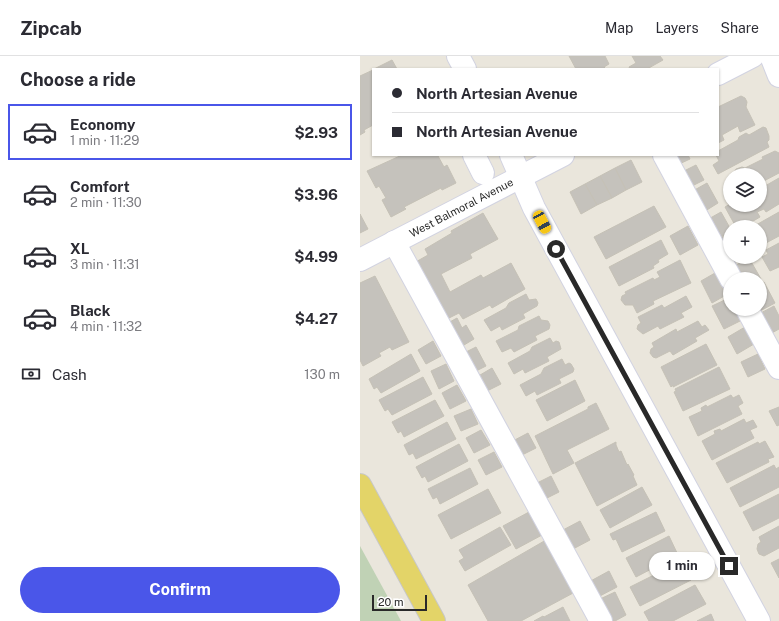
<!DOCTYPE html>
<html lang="en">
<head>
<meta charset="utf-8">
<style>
  :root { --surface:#fff; --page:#f7f7f7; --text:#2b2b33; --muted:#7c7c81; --line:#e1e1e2; --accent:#4a56e9 }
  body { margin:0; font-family:"Public Sans",sans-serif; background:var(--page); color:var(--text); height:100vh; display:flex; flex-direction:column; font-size:15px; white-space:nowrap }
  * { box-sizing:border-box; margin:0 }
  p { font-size:13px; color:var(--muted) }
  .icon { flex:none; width:22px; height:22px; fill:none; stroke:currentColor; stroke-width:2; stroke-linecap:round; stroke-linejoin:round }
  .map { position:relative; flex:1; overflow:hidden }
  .details { display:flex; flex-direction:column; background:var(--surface); width:360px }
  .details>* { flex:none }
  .hud { position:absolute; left:12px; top:12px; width:347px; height:88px; border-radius:0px; box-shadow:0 1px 3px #0004; display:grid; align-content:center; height:88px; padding:0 20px; background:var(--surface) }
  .fabs { position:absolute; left:363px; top:112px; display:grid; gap:8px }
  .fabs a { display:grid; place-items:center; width:44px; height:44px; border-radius:50%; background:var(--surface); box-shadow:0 1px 3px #0004; font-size:20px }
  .scale { position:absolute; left:12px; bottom:10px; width:55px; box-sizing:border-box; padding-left:4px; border:2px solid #292929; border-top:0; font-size:11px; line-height:14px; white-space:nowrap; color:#292929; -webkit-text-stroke:3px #fff; paint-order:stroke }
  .end { position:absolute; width:18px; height:18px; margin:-9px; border:5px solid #292929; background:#fff; box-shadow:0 0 0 2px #fff }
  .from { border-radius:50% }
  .bubble { position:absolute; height:28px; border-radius:14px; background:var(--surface); box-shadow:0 1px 3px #0004; font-size:13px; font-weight:700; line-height:28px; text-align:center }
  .car { position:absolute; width:12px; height:24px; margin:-12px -6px; border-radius:5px; box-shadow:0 0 3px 1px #0007; background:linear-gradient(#f5c518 24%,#345 0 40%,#f5c518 0 76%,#345 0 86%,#f5c518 0) }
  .hud b { display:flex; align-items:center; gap:14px; height:38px; font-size:15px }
  .hud b+b { border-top:1px solid var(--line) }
  .hud i { width:10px; height:10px; background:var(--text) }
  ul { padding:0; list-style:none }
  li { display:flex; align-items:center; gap:12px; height:56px; margin:0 8px 6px; padding:0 12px; border:2px solid transparent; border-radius:0px }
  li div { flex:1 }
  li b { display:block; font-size:15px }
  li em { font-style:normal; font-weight:700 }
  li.active { border-color:var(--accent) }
  li>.icon { width:36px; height:36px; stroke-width:1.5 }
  h2 { padding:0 20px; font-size:18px; line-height:48px }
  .pay { display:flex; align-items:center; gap:10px; height:44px; padding:0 20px; font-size:15px }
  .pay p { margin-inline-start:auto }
  .action { display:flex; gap:8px; margin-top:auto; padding:8px 20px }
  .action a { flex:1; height:46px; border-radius:24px; background:var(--accent); color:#fff; font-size:16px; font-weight:700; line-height:46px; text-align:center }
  header { display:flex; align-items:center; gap:24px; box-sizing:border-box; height:56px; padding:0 20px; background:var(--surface); border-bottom:1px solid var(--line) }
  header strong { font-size:19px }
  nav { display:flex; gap:22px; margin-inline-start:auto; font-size:14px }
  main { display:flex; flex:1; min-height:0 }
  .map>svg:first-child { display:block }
  .cemetery { fill:#c0d2b5 }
  .building { fill:#c5c2bc; stroke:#c5c1b6 }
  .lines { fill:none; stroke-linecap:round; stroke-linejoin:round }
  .minor-casing { stroke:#d2d3e1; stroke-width:24 }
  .major-casing { stroke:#c7c7c7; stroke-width:24 }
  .minor { stroke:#fff; stroke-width:22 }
  .major { stroke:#e3d468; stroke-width:22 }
  .route { stroke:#292929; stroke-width:5 }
  .labels { text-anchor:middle; stroke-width:3; stroke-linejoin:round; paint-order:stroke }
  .street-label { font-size:11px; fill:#292929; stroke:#fff }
</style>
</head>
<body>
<header>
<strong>Zipcab</strong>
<nav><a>Map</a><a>Layers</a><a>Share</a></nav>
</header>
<main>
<section class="details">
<h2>Choose a ride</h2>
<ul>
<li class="active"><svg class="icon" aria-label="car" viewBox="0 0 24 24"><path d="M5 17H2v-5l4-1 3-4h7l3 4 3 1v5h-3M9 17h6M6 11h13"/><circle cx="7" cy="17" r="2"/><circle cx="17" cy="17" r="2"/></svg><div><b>Economy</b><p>1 min · 11:29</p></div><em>$2.93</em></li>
<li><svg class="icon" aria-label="car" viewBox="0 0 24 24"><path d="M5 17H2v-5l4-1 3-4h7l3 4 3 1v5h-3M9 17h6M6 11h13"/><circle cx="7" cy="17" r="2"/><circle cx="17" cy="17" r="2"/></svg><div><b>Comfort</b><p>2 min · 11:30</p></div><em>$3.96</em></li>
<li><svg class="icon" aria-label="car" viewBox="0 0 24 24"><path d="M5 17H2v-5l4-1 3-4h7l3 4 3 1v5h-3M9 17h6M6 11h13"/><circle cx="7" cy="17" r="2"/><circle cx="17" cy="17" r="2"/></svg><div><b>XL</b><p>3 min · 11:31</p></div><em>$4.99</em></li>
<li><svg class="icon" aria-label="car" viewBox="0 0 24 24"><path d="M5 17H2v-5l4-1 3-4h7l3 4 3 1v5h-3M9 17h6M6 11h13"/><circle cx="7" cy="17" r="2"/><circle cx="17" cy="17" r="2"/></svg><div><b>Black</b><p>4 min · 11:32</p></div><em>$4.27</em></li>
</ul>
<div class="pay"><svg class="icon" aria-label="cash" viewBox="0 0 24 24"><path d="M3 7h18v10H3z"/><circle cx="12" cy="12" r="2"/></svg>Cash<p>130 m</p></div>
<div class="action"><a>Confirm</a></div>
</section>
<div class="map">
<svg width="419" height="565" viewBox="0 0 419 565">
  <rect width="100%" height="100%" fill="#eae6dc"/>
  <!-- cemetery -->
  <path class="cemetery" d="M0 490 41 565H0Z"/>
  <!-- building -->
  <g class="building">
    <path d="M209 0H245L249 8 244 11 246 13H216Z"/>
    <path d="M272 0H300L303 4 287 13H270L269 11 276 7Z"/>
    <path d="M32 4 37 13H14Z"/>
    <path d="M13 14V69L4 74 5 76 0 79V20Z"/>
    <path d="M381 40 385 42 387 46 386 51 395 69 380 76 378 70 362 79 364 84 358 87V51Z"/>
    <path d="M403 71 406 72 409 80V84L407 86 409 91 358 118 353 109 359 105 356 99H358V95L378 84 379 81 386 77 389 79Z"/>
    <path d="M415 95 419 97V117L400 127V119H371L374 117 376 113 382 111 385 112 403 103 402 101Z"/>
    <path d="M42 99H81L78 100 84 111 87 109 96 127 82 134 81 132 44 151 46 153 31 161 22 144 26 142 19 130 16 132 7 115Z"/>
    <path d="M309 99H328L330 103 317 109Z"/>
    <path d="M271 104 282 126 266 134 255 112Z"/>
    <path d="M336 109 344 124 328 132 320 117Z"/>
    <path d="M255 112 266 134 252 142 240 120Z"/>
    <path d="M240 120 252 142 237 149 225 128Z"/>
    <path d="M419 122V148L406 156 404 153 397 156 400 161 383 171H376L365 151 370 148 400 149V136L407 132 405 130Z"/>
    <path d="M347 127 358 147 342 157 331 136Z"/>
    <path d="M225 128 237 149 221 158 210 136Z"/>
    <path d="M294 150 306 171 246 203 234 181Z"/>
    <path d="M361 156 370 172V176L356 184 345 165Z"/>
    <path d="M419 156V180L406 187 400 176V171L396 169Z"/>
    <path d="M123 157 138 183 110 198 112 202 81 218 90 236 121 219 123 222 151 207 165 233 132 252 130 249 103 263 99 257 85 264 54 207 68 199 65 193 92 177 91 175Z"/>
    <path d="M0 158 8 173 0 177Z"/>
    <path d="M328 170 338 189 320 199 310 180Z"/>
    <path d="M370 177V201H378L369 205 358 184Z"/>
    <path d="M301 184 308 198 298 204 299 206 293 210 294 212 259 230 249 211Z"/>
    <path d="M419 187V211L410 215 402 201 408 198 406 194Z"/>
    <path d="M389 202 401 223H377L371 212Z"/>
    <path d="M320 204 331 227 293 245 294 248 277 257 273 249H265L261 244 262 240 266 238 265 236 293 222 294 224 300 221 297 216Z"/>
    <path d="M355 217 366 239 352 247 341 225Z"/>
    <path d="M15 220 49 286 32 294 30 291 19 297 21 300 3 310 0 304V227Z"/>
    <path d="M404 226 415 247 398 256 396 253H400V228Z"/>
    <path d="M166 238 169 244 176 243 178 247 177 250 163 258 165 262 142 274 140 270 131 275 124 264 146 252 149 247Z"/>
    <path d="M326 240 332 251 321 257 324 261 300 273 298 270 283 278 277 273 278 269 281 267 278 261 302 249 304 252Z"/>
    <path d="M369 242 370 253H374L380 265 364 273 352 250Z"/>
    <path d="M414 250 419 260V273L410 278 399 258Z"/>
    <path d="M179 260 181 264 188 265 190 269 189 273 175 280 177 284 154 296 151 292 142 296 136 285 158 274 159 270Z"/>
    <path d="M97 262 102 272 106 269 114 283 99 292 88 267Z"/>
    <path d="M338 265 342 271 345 269 349 274 335 282 337 285 313 299 310 295 296 302 293 301 290 297 291 293 294 291 292 287 316 273 317 276Z"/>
    <path d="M385 271 394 288 377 298 368 281Z"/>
    <path d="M190 282 193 287 196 285 199 286 201 293 187 301 189 305 165 317 163 313 154 318 148 307 170 295 172 291Z"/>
    <path d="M73 285 81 300 66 308 58 294Z"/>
    <path d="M346 288 357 309 313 331V329L311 331 301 311Z"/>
    <path d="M116 291 126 310 112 317 102 298Z"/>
    <path d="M51 298 60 315 21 337 17 331 14 333 9 323Z"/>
    <path d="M398 298 405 313 388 321 381 306Z"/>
    <path d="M202 303 205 309 209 307 211 308 214 313 213 316 199 323 201 327 177 339 175 335 166 340 160 329 181 318 184 312Z"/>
    <path d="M86 308 94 325 79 333 71 315Z"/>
    <path d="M359 311 370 333 323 355 314 336 316 335 315 333Z"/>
    <path d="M132 312 141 328 123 337 115 322Z"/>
    <path d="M63 321 72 338 32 359 28 353 25 355 19 344Z"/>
    <path d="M215 324 225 345 187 365 176 344Z"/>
    <path d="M97 329 106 345 90 353 82 337Z"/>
    <path d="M371 339 373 342 379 339 383 347 378 350 382 358 338 380 329 361 342 355 341 352 346 349 347 351Z"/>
    <path d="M75 344 84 360 44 381 41 375 38 377 32 366Z"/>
    <path d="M236 347 249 373 207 394 214 407 193 418 175 380 228 353V351Z"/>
    <path d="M419 351V369L417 370 409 355Z"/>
    <path d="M111 353 118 368 101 375 94 360Z"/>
    <path d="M384 363 386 367 393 364 397 371 390 374 394 382 352 404 342 385 355 378 354 375 360 373 361 375Z"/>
    <path d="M87 366 96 383 56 403 53 397 49 399 44 389Z"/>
    <path d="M121 374 130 389 114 397 106 382Z"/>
    <path d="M168 377 176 392 158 401 149 387Z"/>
    <path d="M405 385 414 401 408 403 409 406 367 427 356 407 398 386 399 388Z"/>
    <path d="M256 386V389L259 396 261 395 267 409 268 408 274 419 273 420 277 429 237 450 215 407Z"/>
    <path d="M99 388 108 405 68 426 65 420 62 422 56 411Z"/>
    <path d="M134 396 142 411 126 419 118 404Z"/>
    <path d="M414 409 416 413 419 411V431L380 451 370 432Z"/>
    <path d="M110 412 118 428 80 448 77 441 73 443 68 433Z"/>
    <path d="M191 420 199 436 181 445 173 429Z"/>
    <path d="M282 431 292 449 250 472 240 454Z"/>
    <path d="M128 433 141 457 91 483 78 459Z"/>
    <path d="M419 438V462L393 475 383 456Z"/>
    <path d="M169 456 182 479 156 493 143 470Z"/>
    <path d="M296 456 305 475 262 496 256 483 253 484 250 478Z"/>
    <path d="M220 465 230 484 213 493 203 474Z"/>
    <path d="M419 470V492L404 500 399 498 397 493 398 488 401 486 399 481Z"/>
    <path d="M140 471 151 489 105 515 99 505 104 502 99 494Z"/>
    <path d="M309 480 318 499 276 521 266 502Z"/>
    <path d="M186 484 215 536 161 565H128L108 529Z"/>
    <path d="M419 503V522L411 507Z"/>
    <path d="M322 505 331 524 280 550 270 531Z"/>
    <path d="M249 515 257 531 236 542 227 527Z"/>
    <path d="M335 529 346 548 313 565H289L284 556Z"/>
    <path d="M255 536 266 559 255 565H248L238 544Z"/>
    <path d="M203 551 210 565H174L183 560 184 561Z"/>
    <path d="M351 558 354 565H337Z"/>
  </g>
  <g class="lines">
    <!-- minor casing -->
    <g class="minor-casing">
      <g id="minor">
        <path d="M98 0 105 13"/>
        <path d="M411 0 419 20"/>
        <path d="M358 18 393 0"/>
        <path d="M114 99 123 117"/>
        <path d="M151 99 174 152 399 565"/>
        <path d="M304 99 371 223"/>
        <path d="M34 186 241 565"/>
        <path id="s1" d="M0 204 203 99"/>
        <path d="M387 253 419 312"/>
      </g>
    </g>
    <!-- major casing -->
    <g class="major-casing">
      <path id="major" d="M0 429 74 565"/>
    </g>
    <!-- minor -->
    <use href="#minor" class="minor"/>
    <!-- major -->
    <use href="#major" class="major"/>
  </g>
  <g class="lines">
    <!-- route -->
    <path class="route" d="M196 193 369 510"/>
  </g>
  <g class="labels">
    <!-- street labels -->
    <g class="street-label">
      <text dy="4" stroke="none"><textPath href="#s1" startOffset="114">West Balmoral Avenue</textPath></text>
    </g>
  </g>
</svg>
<div class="fabs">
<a><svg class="icon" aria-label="layers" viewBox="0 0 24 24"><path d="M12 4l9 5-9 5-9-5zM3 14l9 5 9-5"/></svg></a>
<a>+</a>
<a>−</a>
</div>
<div class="scale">20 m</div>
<i class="end from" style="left:196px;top:193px"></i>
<i class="end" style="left:369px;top:510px"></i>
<div class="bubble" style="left:289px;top:496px;width:66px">1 min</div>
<i class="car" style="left:182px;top:166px;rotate:152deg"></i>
<div class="hud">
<b><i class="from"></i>North Artesian Avenue</b>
<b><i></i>North Artesian Avenue</b>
</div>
</div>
</main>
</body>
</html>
